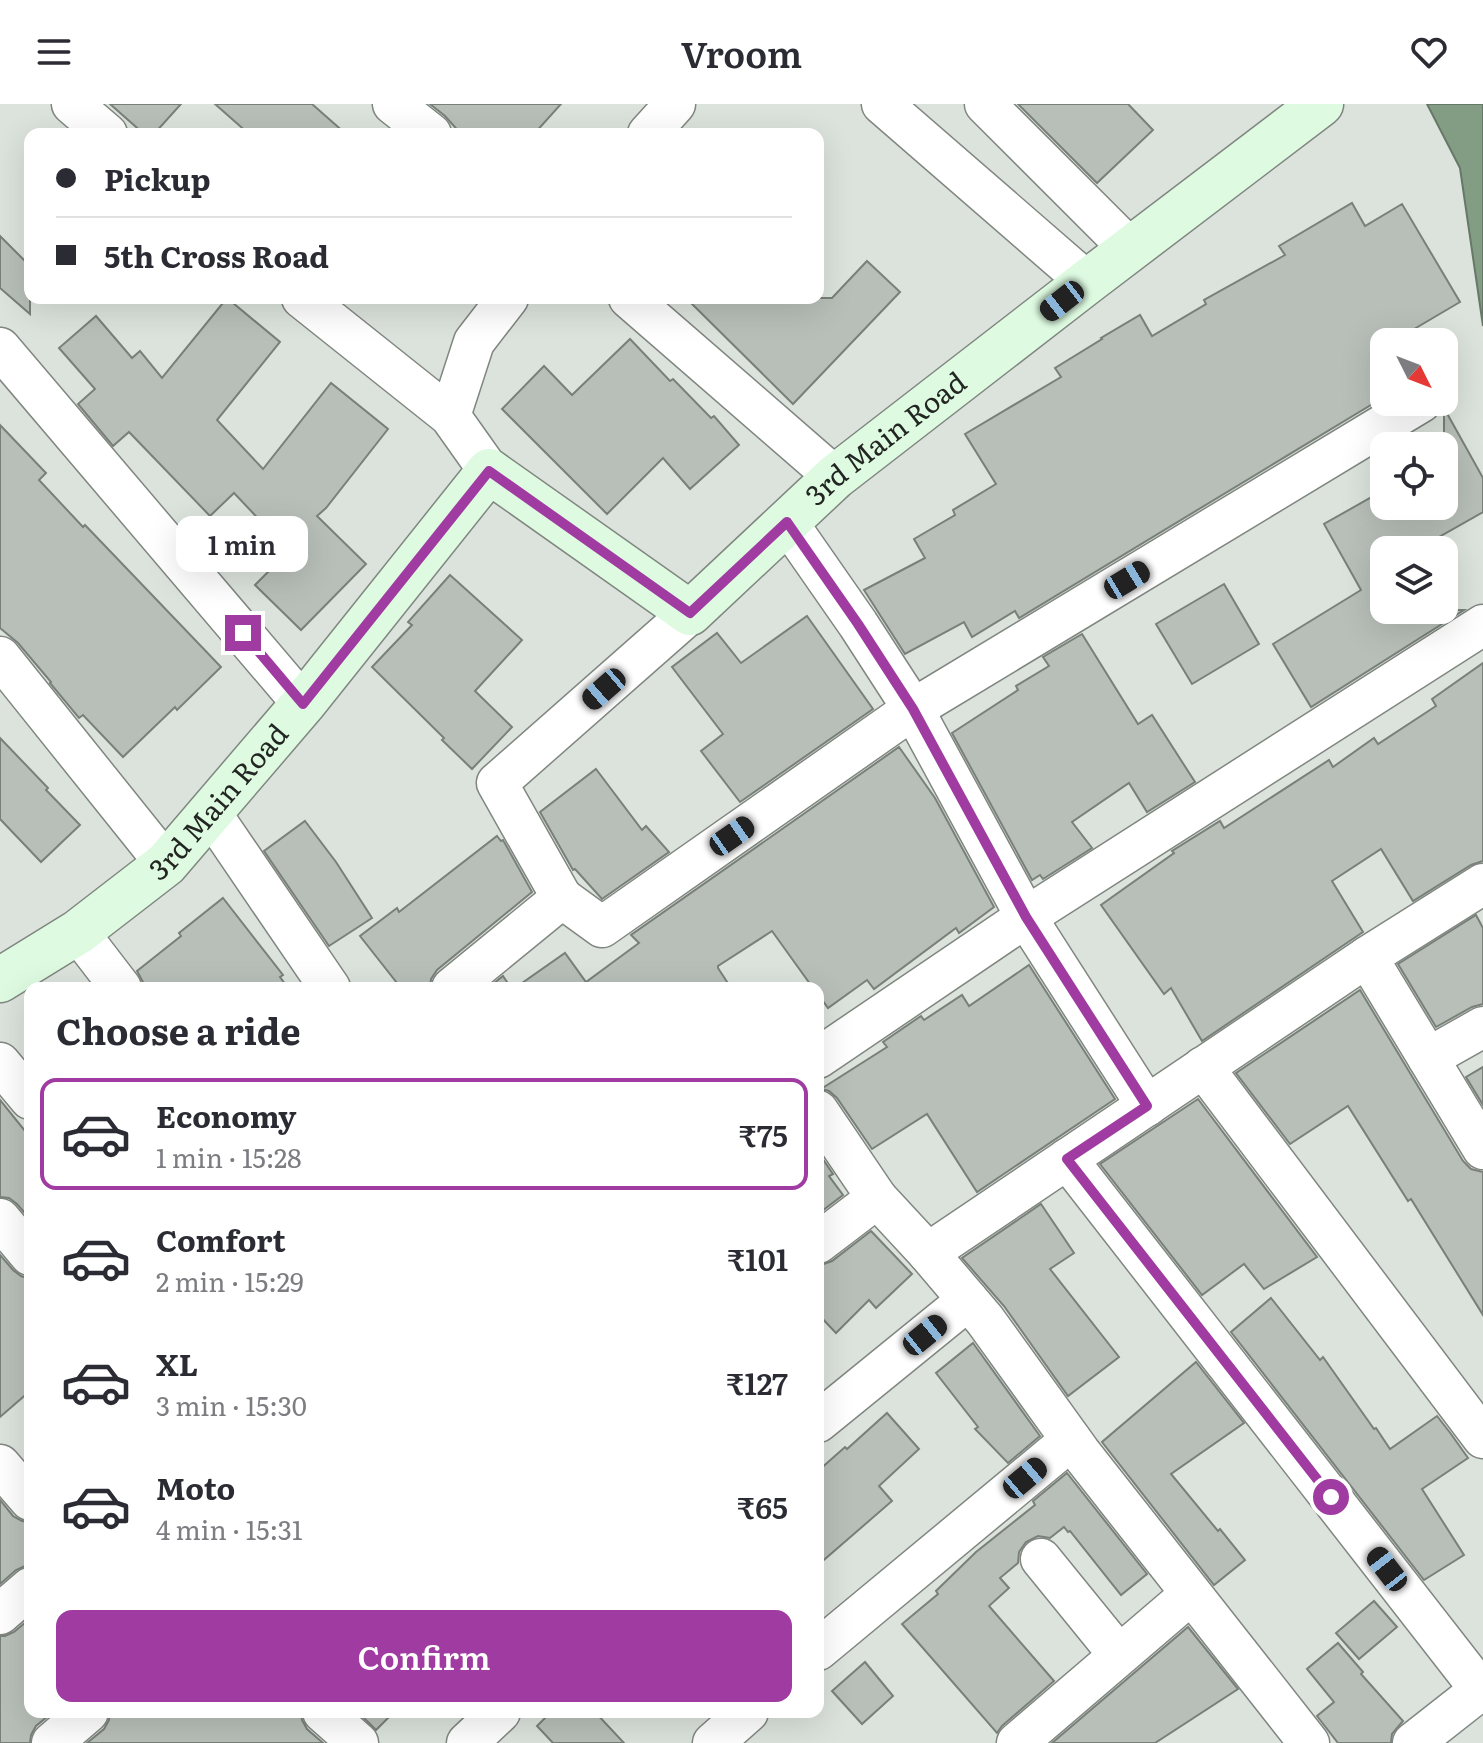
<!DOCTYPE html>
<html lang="en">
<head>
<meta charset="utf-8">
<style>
  :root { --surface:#fff; --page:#f7f7f7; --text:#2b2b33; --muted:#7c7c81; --line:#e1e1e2; --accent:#9f3ba1 }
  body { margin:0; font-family:Literata,serif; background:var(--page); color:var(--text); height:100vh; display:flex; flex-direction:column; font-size:30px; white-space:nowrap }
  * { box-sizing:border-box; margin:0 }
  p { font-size:26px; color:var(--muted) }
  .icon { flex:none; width:44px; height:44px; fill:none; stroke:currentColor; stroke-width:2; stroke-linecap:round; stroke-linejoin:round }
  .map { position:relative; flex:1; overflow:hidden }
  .side { position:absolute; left:24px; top:878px; width:800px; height:736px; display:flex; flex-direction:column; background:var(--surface); border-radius:16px; box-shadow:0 8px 32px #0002 }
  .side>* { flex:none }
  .banner { position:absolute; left:24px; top:24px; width:800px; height:176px; border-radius:16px; box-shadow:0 8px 32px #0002; display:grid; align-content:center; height:176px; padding:0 32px; background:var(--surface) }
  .needle { width:52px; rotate:132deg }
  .tools { position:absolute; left:1370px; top:224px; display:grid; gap:16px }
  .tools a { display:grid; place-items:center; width:88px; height:88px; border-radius:16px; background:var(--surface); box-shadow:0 8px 32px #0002; font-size:40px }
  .end { position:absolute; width:36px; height:36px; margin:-18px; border:10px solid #9f3ba1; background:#fff; box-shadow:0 0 0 4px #fff }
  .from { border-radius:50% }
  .bubble { position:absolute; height:56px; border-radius:16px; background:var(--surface); box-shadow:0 8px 32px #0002; font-size:26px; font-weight:600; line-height:56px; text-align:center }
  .car { position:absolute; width:24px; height:48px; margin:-24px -12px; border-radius:10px; box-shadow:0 0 6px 2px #0007; background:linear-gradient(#222 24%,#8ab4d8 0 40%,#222 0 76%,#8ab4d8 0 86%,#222 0) }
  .banner b { display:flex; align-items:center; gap:28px; height:76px; font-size:30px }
  .banner b+b { border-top:2px solid var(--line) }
  .banner i { width:20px; height:20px; background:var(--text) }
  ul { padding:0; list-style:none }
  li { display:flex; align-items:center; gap:24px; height:112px; margin:0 16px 12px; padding:0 16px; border:4px solid transparent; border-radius:16px }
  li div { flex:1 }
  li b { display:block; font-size:30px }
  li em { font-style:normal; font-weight:600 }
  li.current { border-color:var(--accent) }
  li>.icon { width:72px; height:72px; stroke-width:1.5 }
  h2 { padding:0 32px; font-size:36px; line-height:96px }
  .action { display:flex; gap:16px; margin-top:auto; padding:16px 32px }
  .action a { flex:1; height:92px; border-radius:16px; background:var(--accent); color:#fff; font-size:32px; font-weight:600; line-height:92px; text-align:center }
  header { display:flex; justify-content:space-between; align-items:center; height:104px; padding:0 32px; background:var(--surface); font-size:36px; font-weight:600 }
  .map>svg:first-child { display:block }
  .water { fill:#839c84; stroke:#667867; stroke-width:2 }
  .building { fill:#b8bfb8; stroke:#798079; stroke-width:2 }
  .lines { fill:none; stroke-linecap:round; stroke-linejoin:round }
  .street-casing { stroke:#808680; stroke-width:43 }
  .secondary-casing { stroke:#808680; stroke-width:47 }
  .street { stroke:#fff; stroke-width:40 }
  .secondary { stroke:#defbe1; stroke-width:44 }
  .route { stroke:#9f3ba1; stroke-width:10 }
  .labels { text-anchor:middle; stroke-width:8; stroke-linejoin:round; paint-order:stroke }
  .street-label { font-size:28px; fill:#232523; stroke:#e9f1ea }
</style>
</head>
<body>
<header><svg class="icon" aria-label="menu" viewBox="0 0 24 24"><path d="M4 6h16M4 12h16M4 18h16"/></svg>Vroom<svg class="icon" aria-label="heart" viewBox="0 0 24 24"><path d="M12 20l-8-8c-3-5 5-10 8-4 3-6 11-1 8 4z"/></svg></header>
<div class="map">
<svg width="1483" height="1639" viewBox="0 0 1483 1639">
  <rect width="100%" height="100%" fill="#dce3dc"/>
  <!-- water -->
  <path class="water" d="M1427 0H1483V222L1460 64Z"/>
  <!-- building -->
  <g class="building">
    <path d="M110 0H181L154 30H144Z"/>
    <path d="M215 0H312L346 30H249Z"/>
    <path d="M430 0H561L534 30H461L445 12Z"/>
    <path d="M1018 0H1128L1153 26 1097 79Z"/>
    <path d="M1352 99 1365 122 1402 100 1460 198 1392 238H1384V293L1019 514 1015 507 972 533 964 518 905 550 864 486 925 454 914 435 955 411 953 406 996 380 965 330 1061 273 1055 264 1102 235 1101 234 1140 211 1152 232 1206 200 1204 196 1285 151 1279 142Z"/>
    <path d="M0 132 30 162V210L0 184Z"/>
    <path d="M867 157 900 188 793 300 686 194H832Z"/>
    <path d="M227 194 280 238 217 316 263 365 331 279 388 325 326 404 317 412 366 460 301 526 255 481 289 447 234 389 210 412 129 328 113 342 78 300 95 285 59 244 96 212 132 254 140 247 162 274Z"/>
    <path d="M630 235 670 277 673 275 711 314 714 312 739 341 690 385 663 354 607 410 502 305 544 262 572 291Z"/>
    <path d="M1444 304 1483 374V408L1416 446H1384V506H1464L1311 603 1273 540 1361 486 1324 420 1384 386V402H1444Z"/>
    <path d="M0 321 46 369 39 376 83 423 85 421 221 563 177 606 175 603 123 653 83 611 79 614 50 579 51 578 18 539 0 524Z"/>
    <path d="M450 471 522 536 475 587 512 623 472 665 442 636 444 634 372 563 412 521 408 518Z"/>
    <path d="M1224 480 1259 540 1192 580 1156 520Z"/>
    <path d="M807 512 873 605 740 698 701 647 723 630 672 563 717 529 741 559Z"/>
    <path d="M1082 530 1138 620 1152 611 1195 678 1147 708 1129 679 1072 718 1092 744 1043 775 1040 771 1032 776 952 629 1018 586 1016 582 1049 562 1043 553Z"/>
    <path d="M1483 559V757L1471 761 1413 797 1381 745 1332 777 1363 828 1202 937 1171 884 1164 890 1101 801 1174 749 1172 747 1220 717 1224 724 1329 656 1333 663 1374 634 1378 640 1436 602 1432 595Z"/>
    <path d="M0 634 48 684 46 686 80 721 41 758 0 715Z"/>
    <path d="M899 643 935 694 994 803 959 829 956 824 874 885 867 876 828 904 818 890V884H813L772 827 718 862V864L731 884H515L565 849 586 878 639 839 631 831Z"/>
    <path d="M596 665 642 726 646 722 669 748 602 795 575 765 573 766 540 708Z"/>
    <path d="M305 717 336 758 372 814 329 842 264 747Z"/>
    <path d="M497 732 501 737 503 736 532 788 437 866 431 875 430 884H401L360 832 397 804 399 808Z"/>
    <path d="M223 794 283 871 280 873 288 884H144V880L137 867 181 832 179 829Z"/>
    <path d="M1476 811 1483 824V900L1472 903 1436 923 1398 860Z"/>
    <path d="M1029 861 1115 995 977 1088 927 1010 872 1045 837 994 829 987 821 985 887 943 883 938 921 912 924 916 962 891 969 902Z"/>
    <path d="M503 872 511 884H488Z"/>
    <path d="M1360 886 1463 1057 1471 1065 1483 1068V1211L1411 1095 1408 1097 1348 1002 1290 1040 1236 969Z"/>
    <path d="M1483 963V1001L1466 973Z"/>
    <path d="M1198 995 1317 1153 1264 1185 1244 1160 1202 1191 1100 1060Z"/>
    <path d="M0 996 30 1033V1115L17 1100 9 1094 0 1093Z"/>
    <path d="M818 1048 833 1070 829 1072 843 1091 818 1110Z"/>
    <path d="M1041 1100 1074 1149 1050 1165 1119 1253 1068 1292 1004 1202 962 1154Z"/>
    <path d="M871 1127 912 1170 876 1204 869 1196 836 1229 818 1210V1162L832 1157Z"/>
    <path d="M0 1151 13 1166 21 1172 30 1175V1287L0 1313Z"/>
    <path d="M1271 1194 1320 1256 1323 1253 1374 1325 1376 1324 1390 1345 1437 1312 1451 1330 1468 1354 1422 1385 1464 1451 1424 1476 1231 1228Z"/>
    <path d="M973 1239 1040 1332 1008 1359 975 1325 978 1323 936 1269Z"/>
    <path d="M1196 1258 1244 1319 1171 1370 1218 1427 1220 1425 1245 1456 1214 1481 1102 1338Z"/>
    <path d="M887 1309 919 1345 879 1382 892 1397 818 1461V1367L845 1343 847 1345Z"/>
    <path d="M1067 1369 1147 1470 1121 1491 1070 1427 1068 1428 1064 1423 1050 1434 1038 1432 1026 1438 1019 1448 1018 1459 1000 1474 1009 1484 989 1502 1054 1577 1002 1622 997 1629 902 1520 938 1490 936 1487 976 1448 1035 1401 1033 1397Z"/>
    <path d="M0 1396 13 1412 22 1417 30 1418V1462H25L16 1466 0 1480Z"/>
    <path d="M1374 1497 1397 1523 1359 1555 1336 1529Z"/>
    <path d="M26 1518 30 1524V1608H53L36 1622 31 1631 30 1639H0V1532H5L14 1528Z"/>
    <path d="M1188 1523 1238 1585 1155 1639H1052Z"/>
    <path d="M1338 1539 1363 1568 1361 1570 1403 1617 1392 1630 1391 1639H1338L1317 1612 1334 1598 1307 1565Z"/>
    <path d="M865 1558 893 1592 862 1620 832 1587Z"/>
    <path d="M110 1608H301L302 1616 307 1625 323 1639H87L104 1625 109 1616Z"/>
    <path d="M358 1608H394L376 1626Z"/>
    <path d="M551 1608H595L624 1639H553L537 1622Z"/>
  </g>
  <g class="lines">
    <!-- street casing -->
    <g class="street-casing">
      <g id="street">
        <path d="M72 0 107 30"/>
        <path d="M393 0 431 30"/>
        <path d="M882 0 1087 178"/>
        <path d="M985 0 1130 145"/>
        <path d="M648 30 675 0"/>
        <path d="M302 194 450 312 489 367"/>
        <path d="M629 194 835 373"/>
        <path d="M0 244 303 600"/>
        <path d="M450 312 474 238 508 194"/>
        <path d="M787 418 858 520 913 605 1026 813 1147 1002"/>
        <path d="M0 553 166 760"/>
        <path d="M210 708 330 884"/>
        <path d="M562 794 602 823 913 605 1421 298"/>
        <path d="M78 828 121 884"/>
        <path d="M1367 853 1483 1045"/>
        <path d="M452 884 562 794 497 679 690 509"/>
        <path d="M818 954 1026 813 1483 521"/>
        <path d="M1428 954 1483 923"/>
        <path d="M0 959 30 995"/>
        <path d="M1203 963 1483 1334"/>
        <path d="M818 1007 877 1094 928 1149 985 1216 1080 1348 1309 1639"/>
        <path d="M1067 1055 1483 1589"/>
        <path d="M0 1115 30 1151"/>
        <path d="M818 1139 877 1094"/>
        <path d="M928 1149 1367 853 1483 780"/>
        <path d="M818 1318 968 1196"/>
        <path d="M0 1361 30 1396"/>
        <path d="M1041 1455 1119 1551"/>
        <path d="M0 1510 30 1484"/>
        <path d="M818 1546 1071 1336"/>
        <path d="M323 1608 358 1639"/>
        <path d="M52 1639 88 1608"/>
        <path d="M467 1639 500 1608"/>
        <path d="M713 1639 748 1608"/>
        <path d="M1017 1639 1191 1490"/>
        <path d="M1413 1639 1483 1584"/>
      </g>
    </g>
    <!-- secondary casing -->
    <g class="secondary-casing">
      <g id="secondary">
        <path id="s1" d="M0 876 78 828 166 760 303 600 489 367 690 509 835 373 1087 178 1321 0"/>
      </g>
    </g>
    <!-- street -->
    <use href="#street" class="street"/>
    <!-- secondary -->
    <use href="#secondary" class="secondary"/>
  </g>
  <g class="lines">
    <!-- route -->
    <path class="route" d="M243 529 303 600 489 367 690 509 787 418 858 520 913 605 1026 813 1147 1002 1067 1055 1331 1393"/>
  </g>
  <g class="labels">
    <!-- street labels -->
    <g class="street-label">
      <text dy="10" stroke="none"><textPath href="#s1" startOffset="1220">3rd Main Road</textPath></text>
      <text dy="10" stroke="none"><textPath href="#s1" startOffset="284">3rd Main Road</textPath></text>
    </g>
  </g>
</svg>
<div class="tools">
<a><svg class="needle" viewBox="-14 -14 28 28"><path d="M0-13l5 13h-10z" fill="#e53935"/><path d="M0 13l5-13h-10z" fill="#7c7c81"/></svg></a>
<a><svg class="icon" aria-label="locate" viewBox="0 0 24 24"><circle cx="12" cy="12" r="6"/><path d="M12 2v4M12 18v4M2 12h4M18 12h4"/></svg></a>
<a><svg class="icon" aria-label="layers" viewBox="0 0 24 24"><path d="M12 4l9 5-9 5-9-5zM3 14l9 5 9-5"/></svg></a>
</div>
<i class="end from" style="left:1331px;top:1393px"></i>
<i class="end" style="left:243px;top:529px"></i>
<div class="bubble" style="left:176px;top:412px;width:132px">1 min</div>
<i class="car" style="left:1062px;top:197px;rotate:232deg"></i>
<i class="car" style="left:1127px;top:476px;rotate:59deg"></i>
<i class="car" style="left:604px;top:585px;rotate:229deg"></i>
<i class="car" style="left:732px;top:732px;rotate:55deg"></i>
<i class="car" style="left:925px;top:1231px;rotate:51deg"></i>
<i class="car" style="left:1025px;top:1374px;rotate:50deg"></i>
<i class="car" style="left:1387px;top:1465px;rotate:322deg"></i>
<div class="banner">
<b><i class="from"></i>Pickup</b>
<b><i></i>5th Cross Road</b>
</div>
<section class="side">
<h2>Choose a ride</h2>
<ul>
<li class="current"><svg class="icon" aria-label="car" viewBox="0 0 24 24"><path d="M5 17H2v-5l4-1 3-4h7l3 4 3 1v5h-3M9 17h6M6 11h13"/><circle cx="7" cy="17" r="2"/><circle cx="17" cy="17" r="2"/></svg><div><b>Economy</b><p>1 min · 15:28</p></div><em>₹75</em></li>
<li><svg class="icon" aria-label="car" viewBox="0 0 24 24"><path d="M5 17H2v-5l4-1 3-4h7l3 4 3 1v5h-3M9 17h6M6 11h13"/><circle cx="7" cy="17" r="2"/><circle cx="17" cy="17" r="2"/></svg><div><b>Comfort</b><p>2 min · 15:29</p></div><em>₹101</em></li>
<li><svg class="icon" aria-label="car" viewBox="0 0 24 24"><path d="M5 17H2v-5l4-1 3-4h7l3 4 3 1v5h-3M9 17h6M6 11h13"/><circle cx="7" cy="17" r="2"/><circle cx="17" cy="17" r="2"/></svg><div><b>XL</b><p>3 min · 15:30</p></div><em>₹127</em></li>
<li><svg class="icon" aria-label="car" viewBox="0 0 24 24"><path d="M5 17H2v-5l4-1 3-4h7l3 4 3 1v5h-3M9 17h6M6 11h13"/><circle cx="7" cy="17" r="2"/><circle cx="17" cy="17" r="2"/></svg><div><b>Moto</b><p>4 min · 15:31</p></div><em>₹65</em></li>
</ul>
<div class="action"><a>Confirm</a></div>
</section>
</div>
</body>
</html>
